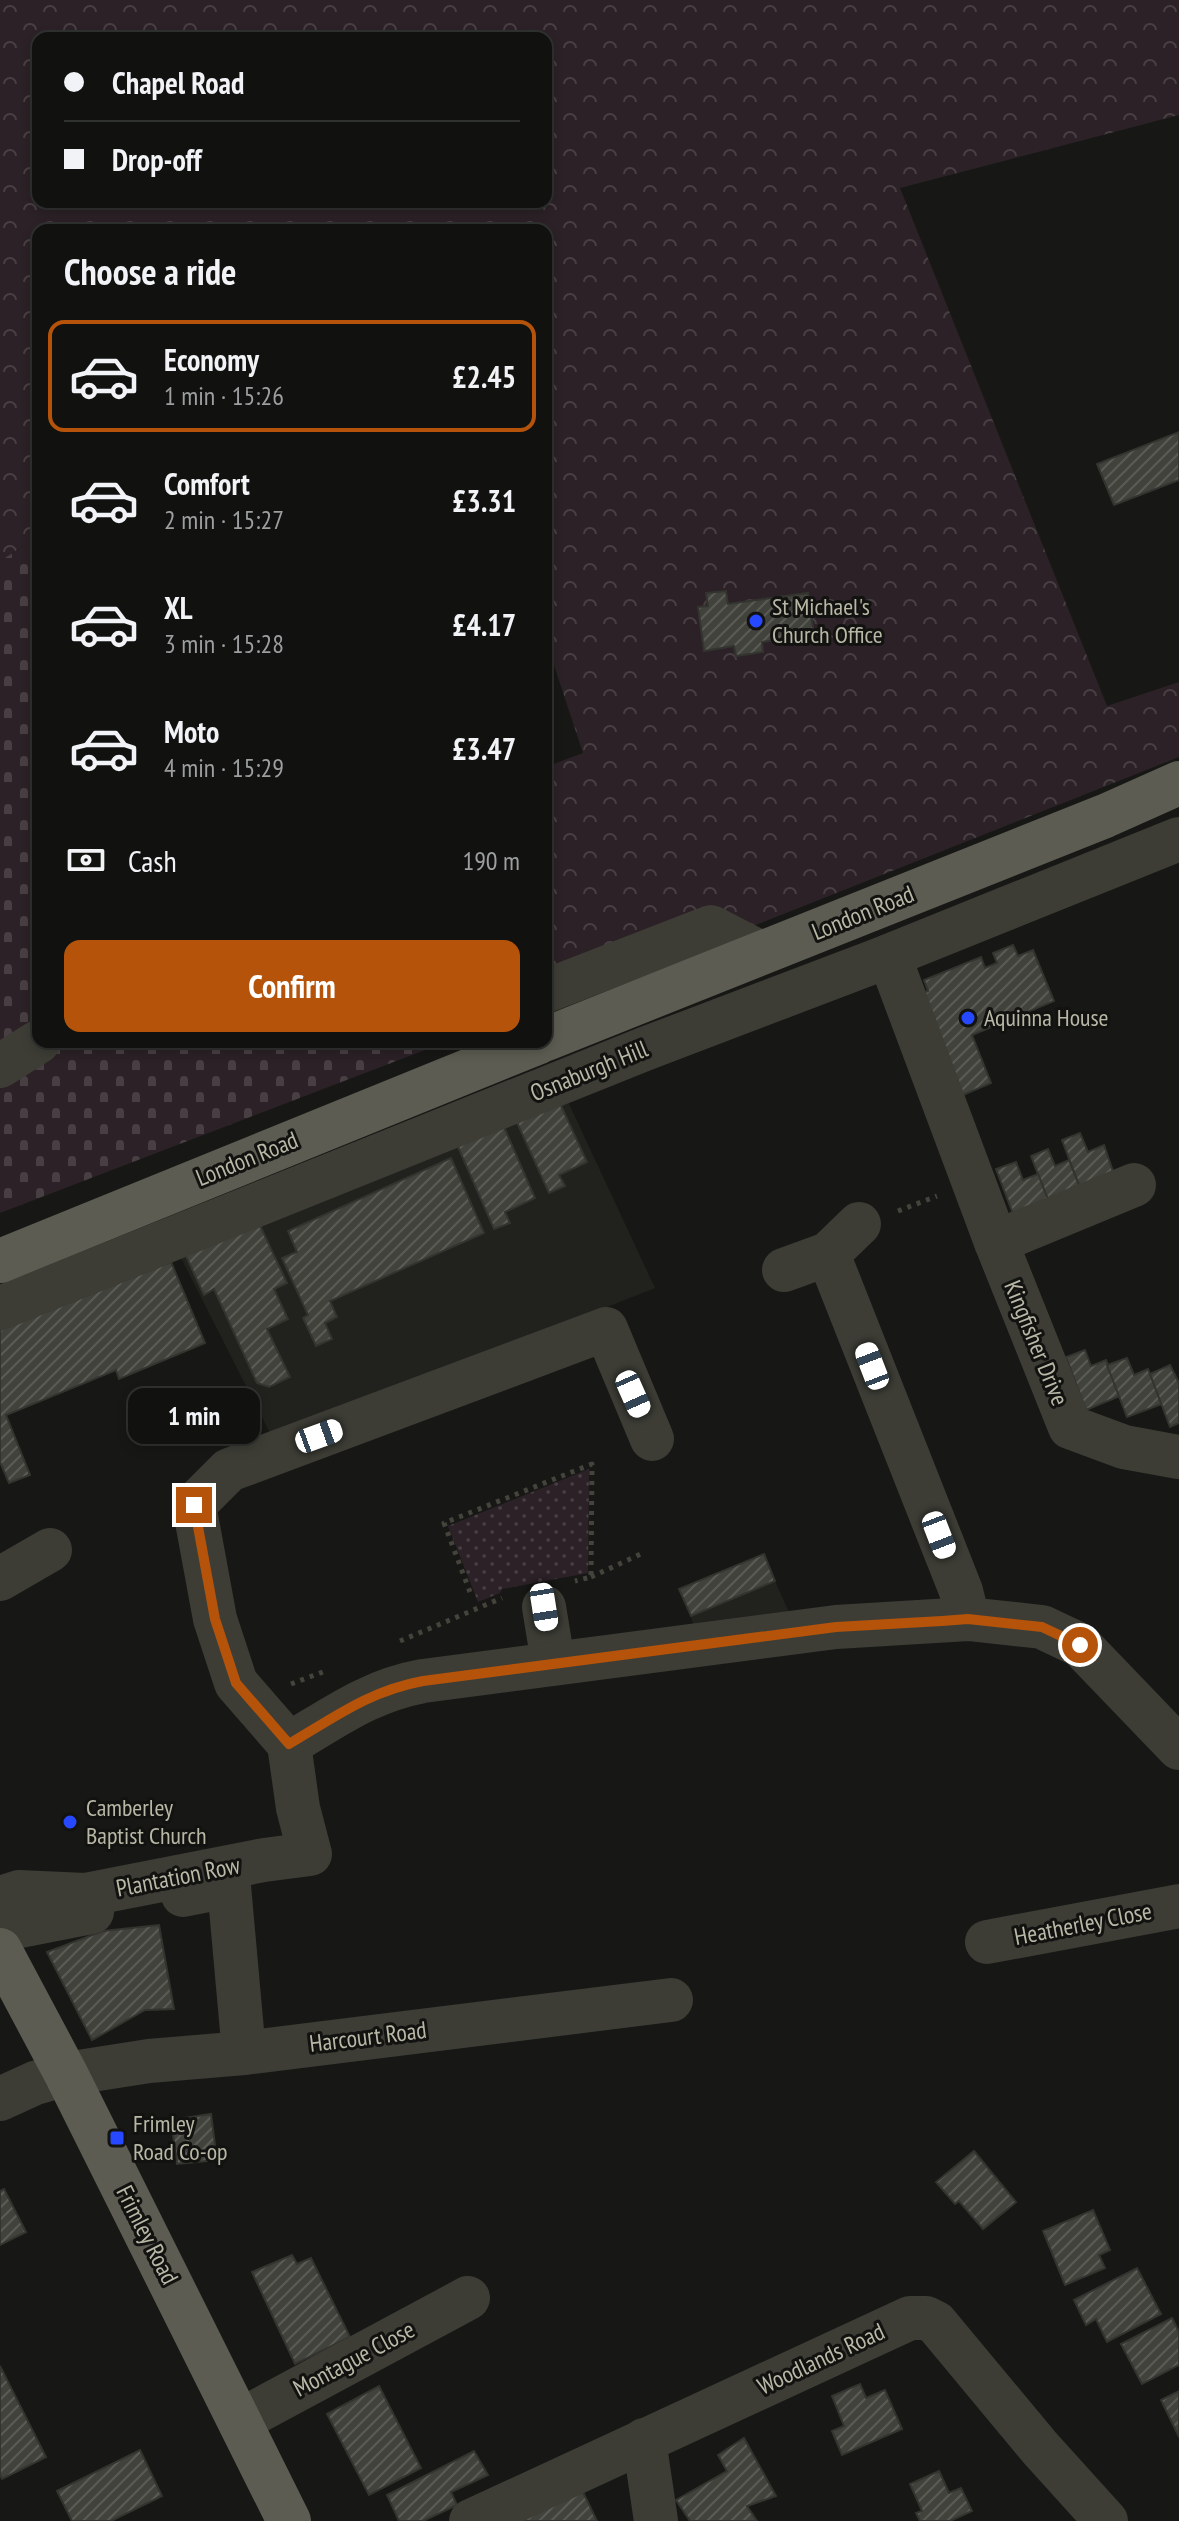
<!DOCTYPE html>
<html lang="en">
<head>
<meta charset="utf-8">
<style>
  :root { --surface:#111210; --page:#1a1b19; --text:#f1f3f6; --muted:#9c9e9f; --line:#303230; --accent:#b45309 }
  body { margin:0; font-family:"PT Sans Narrow",sans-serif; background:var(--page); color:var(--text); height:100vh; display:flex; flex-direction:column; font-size:30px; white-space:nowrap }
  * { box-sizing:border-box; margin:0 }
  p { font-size:26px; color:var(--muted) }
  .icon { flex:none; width:44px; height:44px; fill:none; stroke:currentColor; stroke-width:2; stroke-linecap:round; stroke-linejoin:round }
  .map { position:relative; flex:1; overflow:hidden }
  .panel { position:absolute; left:32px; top:224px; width:520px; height:824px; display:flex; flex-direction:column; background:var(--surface); border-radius:16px; box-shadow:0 4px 12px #0003,0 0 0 2px var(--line) }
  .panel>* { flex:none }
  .top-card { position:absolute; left:32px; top:32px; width:520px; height:176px; border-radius:16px; box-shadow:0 4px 12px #0003,0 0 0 2px var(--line); display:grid; align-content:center; height:176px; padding:0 32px; background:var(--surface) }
  .end { position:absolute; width:36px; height:36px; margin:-18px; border:10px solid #b45309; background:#fff; box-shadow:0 0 0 4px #fff }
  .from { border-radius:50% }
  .bubble { position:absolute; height:56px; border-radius:16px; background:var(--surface); box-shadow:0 4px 12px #0003,0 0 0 2px var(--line); font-size:26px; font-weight:600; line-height:56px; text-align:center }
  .car { position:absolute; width:24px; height:48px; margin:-24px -12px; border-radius:10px; box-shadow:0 0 6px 2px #0007; background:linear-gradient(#fff 24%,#345 0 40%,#fff 0 76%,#345 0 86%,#fff 0) }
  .top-card b { display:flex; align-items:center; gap:28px; height:76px; font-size:30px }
  .top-card b+b { border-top:2px solid var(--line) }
  .top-card i { width:20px; height:20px; background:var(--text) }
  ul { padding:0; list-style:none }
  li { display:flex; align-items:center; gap:24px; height:112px; margin:0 16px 12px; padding:0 16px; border:4px solid transparent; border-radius:16px }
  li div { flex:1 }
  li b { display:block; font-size:30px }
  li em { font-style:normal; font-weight:600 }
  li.on { border-color:var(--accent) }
  li>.icon { width:72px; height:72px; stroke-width:1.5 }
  h2 { padding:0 32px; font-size:36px; line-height:96px }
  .pay { display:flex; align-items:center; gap:20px; height:88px; padding:0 32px; font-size:30px }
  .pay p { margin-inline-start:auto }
  .cta { display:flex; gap:16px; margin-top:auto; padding:16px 32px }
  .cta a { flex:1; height:92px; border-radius:16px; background:var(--accent); color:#fff; font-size:32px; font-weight:600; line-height:92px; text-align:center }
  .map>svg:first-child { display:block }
  .built { fill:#21221e }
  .grass { fill:url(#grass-dots) }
  .forest { fill:url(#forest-crowns); fill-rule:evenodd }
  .cemetery { fill:url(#cemetery-stones) }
  .building { fill:url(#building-hatch); stroke:#33342f; stroke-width:2 }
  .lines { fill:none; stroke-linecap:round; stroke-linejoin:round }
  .path { stroke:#44433c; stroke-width:5; stroke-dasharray:4 6; stroke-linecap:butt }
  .minor { stroke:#3d3d36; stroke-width:44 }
  .major { stroke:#5c5c52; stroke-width:44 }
  .route { stroke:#b45309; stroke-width:10 }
  .poi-dot { fill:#2649ff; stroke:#121310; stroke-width:3 }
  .labels { text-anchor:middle; stroke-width:6; stroke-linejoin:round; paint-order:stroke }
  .poi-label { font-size:24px; fill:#b9b7a6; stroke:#121310; text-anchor:start }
  .street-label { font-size:24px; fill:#b9b7a6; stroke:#121310 }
</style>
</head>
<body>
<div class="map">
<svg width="1179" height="2521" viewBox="0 0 1179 2521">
  <defs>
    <pattern id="grass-dots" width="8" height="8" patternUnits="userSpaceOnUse" patternTransform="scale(2)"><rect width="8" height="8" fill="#2b2127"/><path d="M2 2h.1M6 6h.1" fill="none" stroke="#483f43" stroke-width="1.8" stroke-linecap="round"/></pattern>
    <pattern id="forest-crowns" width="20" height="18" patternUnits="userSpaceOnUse" patternTransform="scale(2)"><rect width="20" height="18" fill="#2b2127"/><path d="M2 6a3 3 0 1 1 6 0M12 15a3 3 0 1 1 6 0" fill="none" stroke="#483f43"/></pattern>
    <pattern id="cemetery-stones" width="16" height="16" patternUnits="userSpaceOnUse" patternTransform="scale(2)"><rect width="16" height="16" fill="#2b2127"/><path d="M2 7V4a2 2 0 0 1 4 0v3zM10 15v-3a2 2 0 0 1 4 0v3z" fill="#483f43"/></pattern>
    <pattern id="building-hatch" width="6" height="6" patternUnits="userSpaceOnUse" patternTransform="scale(2)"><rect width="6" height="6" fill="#42423c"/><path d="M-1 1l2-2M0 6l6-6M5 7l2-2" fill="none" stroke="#5b5b55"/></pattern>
  </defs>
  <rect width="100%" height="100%" fill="#171815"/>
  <!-- built -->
  <g class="built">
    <path d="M563 1091 655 1288 544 1332 271 1435 177 1250Z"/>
    <path d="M775 1581 789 1612 694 1629 691 1616Z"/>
  </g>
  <!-- grass -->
  <path class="grass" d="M589 1469 588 1573 502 1589 500 1593 478 1602 448 1526Z"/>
  <!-- forest -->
  <path class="forest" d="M0 0H1179V115L900 188 1107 706 1179 682V757L743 930 559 980 546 949V767L583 753 548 647H546V230H38V537L0 561ZM38 38H546V202H38Z"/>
  <!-- cemetery -->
  <path class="cemetery" d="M38 537V1042H446L0 1213V561Z"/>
  <!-- building -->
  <g class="building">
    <path d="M1179 432V480L1114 505 1097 464Z"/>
    <path d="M726 591 728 604 808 593 814 635 762 642 763 652 736 656 734 646 704 651 698 607 708 606 706 593Z"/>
    <path d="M1013 945 1018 956 1033 950 1054 1001 972 1035 991 1083 963 1095 914 997 928 991 924 980 981 957 985 968 997 963 993 953Z"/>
    <path d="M557 1097 587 1162 559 1175 565 1186 549 1193 514 1116Z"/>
    <path d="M501 1120 535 1198 505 1212 510 1223 494 1229 455 1140Z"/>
    <path d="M1080 1133 1088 1152 1104 1145 1116 1180 1082 1193 1062 1140Z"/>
    <path d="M1048 1149 1055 1166 1069 1160 1082 1193 1050 1205 1031 1156Z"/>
    <path d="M451 1158 484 1233 330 1301 337 1317 325 1323 332 1339 316 1346 303 1318 308 1315 282 1258 297 1252 288 1231Z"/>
    <path d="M1016 1162 1023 1180 1038 1174 1050 1205 1015 1219 996 1169Z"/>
    <path d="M257 1219 287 1283 274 1289 288 1319 267 1329 290 1377 269 1387 257 1383 214 1289 204 1295 184 1252Z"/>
    <path d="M171 1262 205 1343 119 1379 116 1370 6 1415 30 1475 9 1483 0 1462V1330Z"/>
    <path d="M1085 1350 1091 1366 1106 1360 1120 1396 1086 1410 1066 1357Z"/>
    <path d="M1127 1358 1134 1375 1148 1369 1162 1404 1127 1417 1107 1365Z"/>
    <path d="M1170 1365 1179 1383V1423L1170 1427 1150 1374Z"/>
    <path d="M764 1554 775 1581 691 1616 679 1589Z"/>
    <path d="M159 1925 174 2009 145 2010 92 2040 47 1952 103 1931Z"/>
    <path d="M211 2114 217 2160 177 2164 171 2120Z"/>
    <path d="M974 2151 1016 2202 983 2229 959 2201 955 2204 936 2182Z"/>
    <path d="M4 2189 26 2232 0 2245V2191Z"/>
    <path d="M1093 2210 1110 2250 1099 2255 1105 2268 1065 2285 1043 2231Z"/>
    <path d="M292 2255 297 2264 311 2258 350 2337 295 2364 252 2272Z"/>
    <path d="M1137 2268 1161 2314 1107 2342 1096 2319 1086 2325 1074 2300Z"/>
    <path d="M1172 2318 1179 2332V2365L1142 2384 1121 2344Z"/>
    <path d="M0 2366 46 2457 2 2479 0 2475Z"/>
    <path d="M860 2384 866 2398 885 2390 902 2429 842 2455 832 2431 844 2426 832 2396Z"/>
    <path d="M379 2386 421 2468 369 2495 327 2414Z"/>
    <path d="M1179 2391V2437L1161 2400Z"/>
    <path d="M744 2438 776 2496 747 2506 757 2521H690L676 2500 727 2471 718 2455Z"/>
    <path d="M140 2450 162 2496 111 2521H72L57 2491Z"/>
    <path d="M474 2451 488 2475 451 2492 457 2505 423 2521H399L387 2495Z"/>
    <path d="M939 2471 949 2493 961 2488 972 2511 950 2521H920L916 2513 922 2511 910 2484Z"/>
    <path d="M580 2486 597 2521H512Z"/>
  </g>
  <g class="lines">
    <!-- path -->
    <g class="path">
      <path d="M898 1211 937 1196"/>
      <path d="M591 1577 643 1553"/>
      <path d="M470 1592 444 1523 592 1464 591 1577 575 1581"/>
      <path d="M400 1641 502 1598"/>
      <path d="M291 1684 328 1670"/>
    </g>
    <!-- minor -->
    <g class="minor">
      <path d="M889 956 996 1242 1070 1427 1124 1447 1179 1457"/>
      <path d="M546 991 711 927 761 953"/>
      <path d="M0 1066 38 1042"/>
      <path d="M996 1242 1134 1185"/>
      <path d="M828 1254 961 1591 968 1619"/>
      <path d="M784 1270 828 1254 859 1224"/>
      <path d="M0 1308 647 1048 881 959 1179 839"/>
      <path d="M0 1579 50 1550"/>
      <path d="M544 1607 553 1662"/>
      <path d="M289 1744C335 1717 369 1691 423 1681L836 1627 968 1619 1042 1627 1080 1645 1179 1748"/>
      <path d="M183 1895 229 1886 244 2053"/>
      <path d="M0 1898 19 1892 85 1895 264 1860 310 1854 298 1808 289 1744 236 1683 215 1619 194 1505 229 1470 606 1329 652 1439"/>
      <path d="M0 1930 92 1912"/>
      <path d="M987 1942 1179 1906"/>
      <path d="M0 2099 35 2083 66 2074 149 2061 244 2053 671 2000"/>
      <path d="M241 2420 468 2298"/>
      <path d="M644 2440 656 2521"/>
      <path d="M471 2521 910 2318H926L936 2323 1040 2448 1106 2521"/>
    </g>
    <!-- major -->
    <g class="major">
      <path d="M546 1039 1105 816 1179 783"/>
      <path d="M0 1261 539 1042"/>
      <path d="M0 1950 66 2074 289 2521"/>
    </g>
  </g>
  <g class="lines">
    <!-- route -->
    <path class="route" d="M194 1505 215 1619 236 1683 289 1744C335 1717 369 1691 423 1681L836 1627 942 1621 968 1619 1042 1627 1080 1645"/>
  </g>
  <!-- markers -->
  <g class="poi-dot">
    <circle cx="756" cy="621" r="8"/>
    <circle cx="968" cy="1018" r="8"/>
    <circle cx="70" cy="1822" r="8"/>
    <rect x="109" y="2130" width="16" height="16" rx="4"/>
  </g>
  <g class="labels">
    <!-- poi labels -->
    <g class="poi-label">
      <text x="772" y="615">St Michael's<tspan x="772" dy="28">Church Office</tspan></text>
      <text x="984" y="1026">Aquinna House</text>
      <text x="86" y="1816">Camberley<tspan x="86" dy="28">Baptist Church</tspan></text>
      <text x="133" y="2132">Frimley<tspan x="133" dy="28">Road Co-op</tspan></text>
    </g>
    <!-- street labels -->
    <g class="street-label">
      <text transform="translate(863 913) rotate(-22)" y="8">London Road</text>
      <text transform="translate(589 1071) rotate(-22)" y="8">Osnaburgh Hill</text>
      <text transform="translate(247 1159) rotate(-22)" y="8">London Road</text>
      <text transform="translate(1036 1343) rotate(68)" y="8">Kingfisher Drive</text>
      <text transform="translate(178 1877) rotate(-11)" y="8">Plantation Row</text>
      <text transform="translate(1083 1924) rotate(-11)" y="8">Heatherley Close</text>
      <text transform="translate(368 2037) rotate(-7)" y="8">Harcourt Road</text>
      <text transform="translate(147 2235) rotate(63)" y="8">Frimley Road</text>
      <text transform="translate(354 2359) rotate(-28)" y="8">Montague Close</text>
      <text transform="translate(821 2359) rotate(-25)" y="8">Woodlands Road</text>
    </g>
  </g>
</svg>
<i class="end from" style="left:1080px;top:1645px"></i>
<i class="end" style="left:194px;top:1505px"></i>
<div class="bubble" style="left:128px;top:1388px;width:132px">1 min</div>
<i class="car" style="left:872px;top:1366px;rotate:339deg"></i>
<i class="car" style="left:633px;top:1394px;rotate:156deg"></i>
<i class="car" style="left:319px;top:1436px;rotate:70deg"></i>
<i class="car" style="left:939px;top:1535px;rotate:159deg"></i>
<i class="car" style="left:544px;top:1607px;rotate:171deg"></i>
<div class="top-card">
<b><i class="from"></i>Chapel Road</b>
<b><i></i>Drop-off</b>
</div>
<section class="panel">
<h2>Choose a ride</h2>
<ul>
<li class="on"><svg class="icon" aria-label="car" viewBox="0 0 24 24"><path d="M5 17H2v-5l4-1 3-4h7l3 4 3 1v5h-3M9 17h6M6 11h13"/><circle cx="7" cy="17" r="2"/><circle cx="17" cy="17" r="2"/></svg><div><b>Economy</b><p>1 min · 15:26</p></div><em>£2.45</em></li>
<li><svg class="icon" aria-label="car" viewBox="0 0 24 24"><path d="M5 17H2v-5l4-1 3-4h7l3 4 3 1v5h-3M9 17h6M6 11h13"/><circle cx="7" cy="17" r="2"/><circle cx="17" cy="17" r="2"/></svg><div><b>Comfort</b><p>2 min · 15:27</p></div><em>£3.31</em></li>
<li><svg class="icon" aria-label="car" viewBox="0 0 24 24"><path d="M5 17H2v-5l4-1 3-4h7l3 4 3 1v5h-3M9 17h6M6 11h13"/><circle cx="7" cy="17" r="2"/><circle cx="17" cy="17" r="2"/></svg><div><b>XL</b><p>3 min · 15:28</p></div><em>£4.17</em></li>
<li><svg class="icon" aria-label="car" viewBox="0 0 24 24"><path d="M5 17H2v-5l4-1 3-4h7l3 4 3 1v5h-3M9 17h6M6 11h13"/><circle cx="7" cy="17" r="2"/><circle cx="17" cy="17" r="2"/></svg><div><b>Moto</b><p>4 min · 15:29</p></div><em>£3.47</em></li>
</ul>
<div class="pay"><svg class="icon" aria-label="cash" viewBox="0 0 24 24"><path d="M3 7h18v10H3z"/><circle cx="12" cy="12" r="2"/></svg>Cash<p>190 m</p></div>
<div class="cta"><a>Confirm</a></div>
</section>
</div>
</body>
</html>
